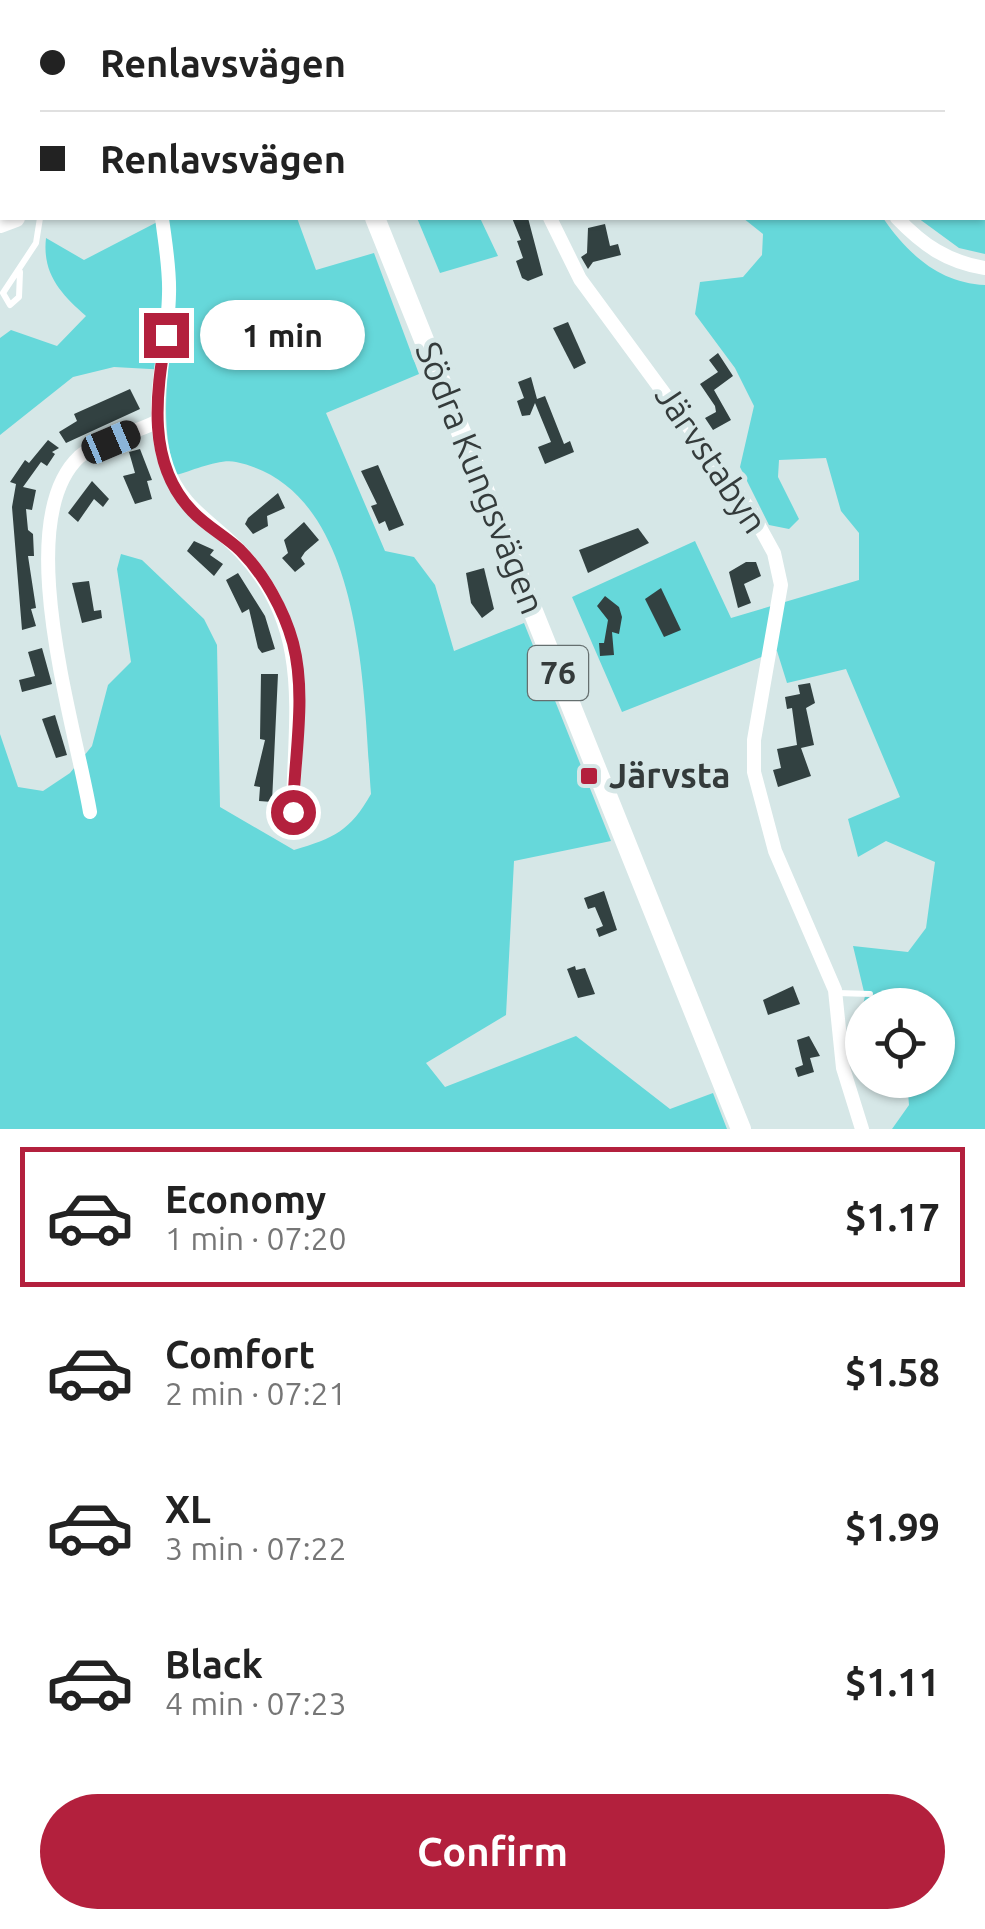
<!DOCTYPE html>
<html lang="en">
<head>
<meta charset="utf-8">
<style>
  :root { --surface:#fff; --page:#f6f6f6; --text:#222; --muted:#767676; --line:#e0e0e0; --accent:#b3203d }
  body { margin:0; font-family:Ubuntu,sans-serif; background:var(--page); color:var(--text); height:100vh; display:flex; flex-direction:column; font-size:38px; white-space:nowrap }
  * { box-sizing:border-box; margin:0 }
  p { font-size:32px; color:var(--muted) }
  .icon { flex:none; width:55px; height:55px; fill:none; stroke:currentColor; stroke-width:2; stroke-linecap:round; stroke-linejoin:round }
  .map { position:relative; height:1129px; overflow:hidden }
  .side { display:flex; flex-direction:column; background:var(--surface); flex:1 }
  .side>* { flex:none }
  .top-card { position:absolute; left:0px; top:0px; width:985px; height:220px; box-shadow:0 2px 8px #0004; display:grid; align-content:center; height:220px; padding:0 40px; background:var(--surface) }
  .buttons { position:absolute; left:845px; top:988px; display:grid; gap:20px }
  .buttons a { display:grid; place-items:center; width:110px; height:110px; border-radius:50%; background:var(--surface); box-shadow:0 2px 8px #0004; font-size:50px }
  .end { position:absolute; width:45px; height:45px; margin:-22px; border:12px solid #b3203d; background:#fff; box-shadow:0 0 0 5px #fff }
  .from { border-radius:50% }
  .bubble { position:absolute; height:70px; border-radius:35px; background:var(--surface); box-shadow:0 2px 8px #0004; font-size:32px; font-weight:700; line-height:70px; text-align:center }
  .car { position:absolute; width:30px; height:60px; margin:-30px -15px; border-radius:12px; box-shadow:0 0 8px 2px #0007; background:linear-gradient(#222 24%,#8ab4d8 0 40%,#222 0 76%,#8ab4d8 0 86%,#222 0) }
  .top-card b { display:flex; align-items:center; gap:35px; height:95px; font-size:38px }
  .top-card b+b { border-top:2px solid var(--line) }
  .top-card i { width:25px; height:25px; background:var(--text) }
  ul { padding:18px 0 0; list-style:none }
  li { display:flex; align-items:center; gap:30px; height:140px; margin:0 20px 15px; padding:0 20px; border:5px solid transparent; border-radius:0px }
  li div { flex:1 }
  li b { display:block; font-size:38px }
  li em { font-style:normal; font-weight:700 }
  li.active { border-color:var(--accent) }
  li>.icon { width:90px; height:90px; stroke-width:1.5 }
  .button { display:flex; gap:20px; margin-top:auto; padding:20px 40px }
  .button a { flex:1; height:115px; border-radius:60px; background:var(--accent); color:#fff; font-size:40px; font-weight:700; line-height:115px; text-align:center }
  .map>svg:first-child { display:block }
  .green { fill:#66d8da }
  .building { fill:#324141 }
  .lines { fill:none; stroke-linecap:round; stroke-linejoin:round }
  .service { stroke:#fff; stroke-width:6 }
  .minor { stroke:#fff; stroke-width:14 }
  .tertiary { stroke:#fff; stroke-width:18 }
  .primary { stroke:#fff; stroke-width:20 }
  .rail-casing { stroke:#6c7676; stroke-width:8 }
  .rail { stroke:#d6e7e7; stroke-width:4; stroke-dasharray:11; stroke-linecap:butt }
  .route { stroke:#b3203d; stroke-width:12 }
  .poi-dot { fill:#b3203d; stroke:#d6e7e7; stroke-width:4 }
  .labels { text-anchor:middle; stroke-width:10; stroke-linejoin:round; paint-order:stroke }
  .shield { fill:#d6e7e7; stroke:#656f6f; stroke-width:2.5 }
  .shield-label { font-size:32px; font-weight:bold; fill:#343b3b }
  .street-label { font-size:35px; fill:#343b3b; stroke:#d6e7e7 }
  .poi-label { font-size:35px; font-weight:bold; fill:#343b3b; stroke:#d6e7e7; text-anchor:start }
</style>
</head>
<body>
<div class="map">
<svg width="985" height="1129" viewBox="0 0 985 1129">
  <rect width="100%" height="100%" fill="#d6e7e7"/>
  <!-- green -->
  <g class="green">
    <path d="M983 69 985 76V254L959 248 918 218H982Z"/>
    <path d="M165 218H297L316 270 374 253 419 374 326 413 385 551 414 557 435 585 454 651 524 623 611 841 514 861 506 1015 426 1063 445 1087 576 1036 670 1109 713 1093 727 1129H0V734L18 787 43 791 70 773 92 746 108 685 131 662 117 569 121 554 142 560 204 619 217 645 220 807 294 850C334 838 350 831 371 794 363 694 366 489 236 462 220 458 192 471 176 475 164 440 165 406 168 370L114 367 73 377 0 435V338L11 330 57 346 86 316C61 294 42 274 46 238L84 260Z"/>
    <path d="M417 218H480L498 256 440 273Z"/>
    <path d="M743 218H883C908 254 939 283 985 285V1129H892L909 1105 907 1080H938V1005H863L865 996 853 946 908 952 926 928 935 862 886 841 858 857 848 819 900 797 846 669 787 683 777 651 622 712 572 597 695 541 731 618 859 580V533L841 511 826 458 779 460 778 477 799 519 789 529 769 525 740 467 754 406 735 368 695 314 700 282 743 277 762 255 763 234Z"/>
  </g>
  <!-- building -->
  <g class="building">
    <path d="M512 218H528L543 275 528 281 522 278 516 261 523 258 517 241 521 240Z"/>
    <path d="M605 224 610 246 618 244 621 255 593 262 588 269 581 257 587 253 588 228Z"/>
    <path d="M568 322 586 363 574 369 553 328Z"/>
    <path d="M718 353 733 376 714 390 731 420 713 430 705 418 716 412 715 406 700 384 718 372 709 360Z"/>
    <path d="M531 377 537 399 545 396 564 444 570 441 574 452 545 464 538 447 551 442 535 403 530 415 522 416 517 401 524 398 518 382Z"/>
    <path d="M130 389 140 409 66 443 59 432 77 421 74 414Z"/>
    <path d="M48 440 59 448 52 452 55 454 47 466 41 462 23 487 36 490 32 510 26 509 28 530 33 534 34 556H28L36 608 31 609 36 626 22 630 12 507 16 484 10 482 25 460 29 463Z"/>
    <path d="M140 449 152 480 147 481 152 499 135 504 123 476 135 473 129 452Z"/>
    <path d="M378 465 404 525 389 531 385 521 379 524 371 506 377 504 361 471Z"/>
    <path d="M92 481 109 499 103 507 94 499 78 522 68 513Z"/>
    <path d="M278 493 285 508 267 516 268 526 253 534 245 524 248 518Z"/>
    <path d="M304 522 319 540 305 552 301 558 305 564 295 572 282 558 288 553 284 540Z"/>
    <path d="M638 528 649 543 588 573 579 550Z"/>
    <path d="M194 541 214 550 210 555 223 564 214 576 187 551Z"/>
    <path d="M746 562H756L761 576 744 584 751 603 738 608 729 572Z"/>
    <path d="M484 568 494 609 482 618 471 603 466 573Z"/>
    <path d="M238 573 265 616 275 649 262 653 258 648 249 609 242 613 226 580Z"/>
    <path d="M89 581 94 611 101 610 102 618 82 623 72 583Z"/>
    <path d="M661 588 681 630 664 637 645 599Z"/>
    <path d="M605 596 619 607 622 617 619 634 612 632 614 655 600 656 599 643H604L608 620 597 606Z"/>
    <path d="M42 648 52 684 22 692 19 680 35 676 28 652Z"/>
    <path d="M261 674H278L272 802 259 801 260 787 254 786 265 740 260 739Z"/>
    <path d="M810 683 815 703 806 708 814 745 801 748 811 776 778 787 773 770 781 768 777 749 797 745 792 708 787 709 785 697 800 694 798 685Z"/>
    <path d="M55 715 67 755 56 758 42 719Z"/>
    <path d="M604 891 617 930 599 937 596 929 603 926 595 907 588 909 584 898Z"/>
    <path d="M575 966 576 970 585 968 595 994 578 998 567 969Z"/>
    <path d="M793 986 800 1004 768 1015 763 1000Z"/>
    <path d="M809 1036 820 1056 810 1058 814 1072 798 1077 795 1068 803 1065 797 1040Z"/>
  </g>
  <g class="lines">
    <!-- service -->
    <g class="service">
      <path d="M708 2 721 0"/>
      <path d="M20 272 19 297 10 305 3 293 36 243 40 218"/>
      <path d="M837 993 870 994"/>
    </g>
    <!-- minor -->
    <g class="minor">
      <path d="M179 0 180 2"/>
      <path d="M486 0V2"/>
      <path d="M826 0 829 2"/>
      <path d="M0 126H2"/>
      <path d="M162 218C165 242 170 269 169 294 168 355 146 407 167 467 180 507 214 523 241 552 314 630 294 716 293 812"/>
      <path d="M550 218 580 279 752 513 774 553 781 585 754 740V772L775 851 835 990 843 1068 862 1129"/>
      <path d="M897 218C923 245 947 262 985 268"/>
      <path d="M90 812C76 728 10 522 79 457 98 440 133 434 156 422"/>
    </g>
    <!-- tertiary -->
    <path class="tertiary" d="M0 224 16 218"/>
    <!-- primary -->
    <g class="primary">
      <path d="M289 0 290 2"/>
      <path d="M375 218 741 1129"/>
    </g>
    <!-- rail casing -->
    <g class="rail-casing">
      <g id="rail">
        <path d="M964 0 965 2"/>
        <path d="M982 47 985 53"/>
      </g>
    </g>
    <!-- rail -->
    <use href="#rail" class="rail"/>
  </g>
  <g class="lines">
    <!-- route -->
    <path class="route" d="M166 335C156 394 146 463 192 511 206 526 225 536 240 550 264 574 284 610 293 643 307 696 294 758 293 812"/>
  </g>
  <!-- markers -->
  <rect class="poi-dot" x="579" y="766" width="20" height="20" rx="5"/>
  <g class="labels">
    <!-- shield labels -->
    <rect class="shield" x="528" y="646" width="60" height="54" rx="8"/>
    <g class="shield-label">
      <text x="558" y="684">76</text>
    </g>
    <!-- street labels -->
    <g class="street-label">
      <text transform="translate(711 459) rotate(56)" y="12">Järvstabyn</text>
      <text transform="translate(480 478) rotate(68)" y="12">Södra Kungsvägen</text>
    </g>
    <!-- poi labels -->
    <g class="poi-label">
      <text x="609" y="788">Järvsta</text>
    </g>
  </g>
</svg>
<div class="buttons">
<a><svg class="icon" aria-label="locate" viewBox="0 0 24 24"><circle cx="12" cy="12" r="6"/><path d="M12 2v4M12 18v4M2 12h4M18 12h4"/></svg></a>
</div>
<i class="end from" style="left:293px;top:812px"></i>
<i class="end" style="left:166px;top:335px"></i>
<div class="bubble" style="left:200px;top:300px;width:165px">1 min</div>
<i class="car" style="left:111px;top:442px;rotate:67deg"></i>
<div class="top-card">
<b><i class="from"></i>Renlavsvägen</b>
<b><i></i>Renlavsvägen</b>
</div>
</div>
<section class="side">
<ul>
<li class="active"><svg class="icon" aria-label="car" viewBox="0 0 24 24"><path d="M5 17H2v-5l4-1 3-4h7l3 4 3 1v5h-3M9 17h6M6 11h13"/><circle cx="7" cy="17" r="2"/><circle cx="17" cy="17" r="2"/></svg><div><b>Economy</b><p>1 min · 07:20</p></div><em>$1.17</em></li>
<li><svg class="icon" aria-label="car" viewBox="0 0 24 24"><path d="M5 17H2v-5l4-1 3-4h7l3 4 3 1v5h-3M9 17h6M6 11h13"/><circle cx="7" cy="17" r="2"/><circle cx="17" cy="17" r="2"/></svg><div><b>Comfort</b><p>2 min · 07:21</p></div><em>$1.58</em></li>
<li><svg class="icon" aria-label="car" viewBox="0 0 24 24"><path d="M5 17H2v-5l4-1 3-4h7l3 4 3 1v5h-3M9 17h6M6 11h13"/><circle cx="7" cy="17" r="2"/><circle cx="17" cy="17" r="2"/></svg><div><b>XL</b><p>3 min · 07:22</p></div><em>$1.99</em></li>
<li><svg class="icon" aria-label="car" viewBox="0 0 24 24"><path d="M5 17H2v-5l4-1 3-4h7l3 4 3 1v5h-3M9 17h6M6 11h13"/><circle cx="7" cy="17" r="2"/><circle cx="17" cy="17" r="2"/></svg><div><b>Black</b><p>4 min · 07:23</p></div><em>$1.11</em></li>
</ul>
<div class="button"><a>Confirm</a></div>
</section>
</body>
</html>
